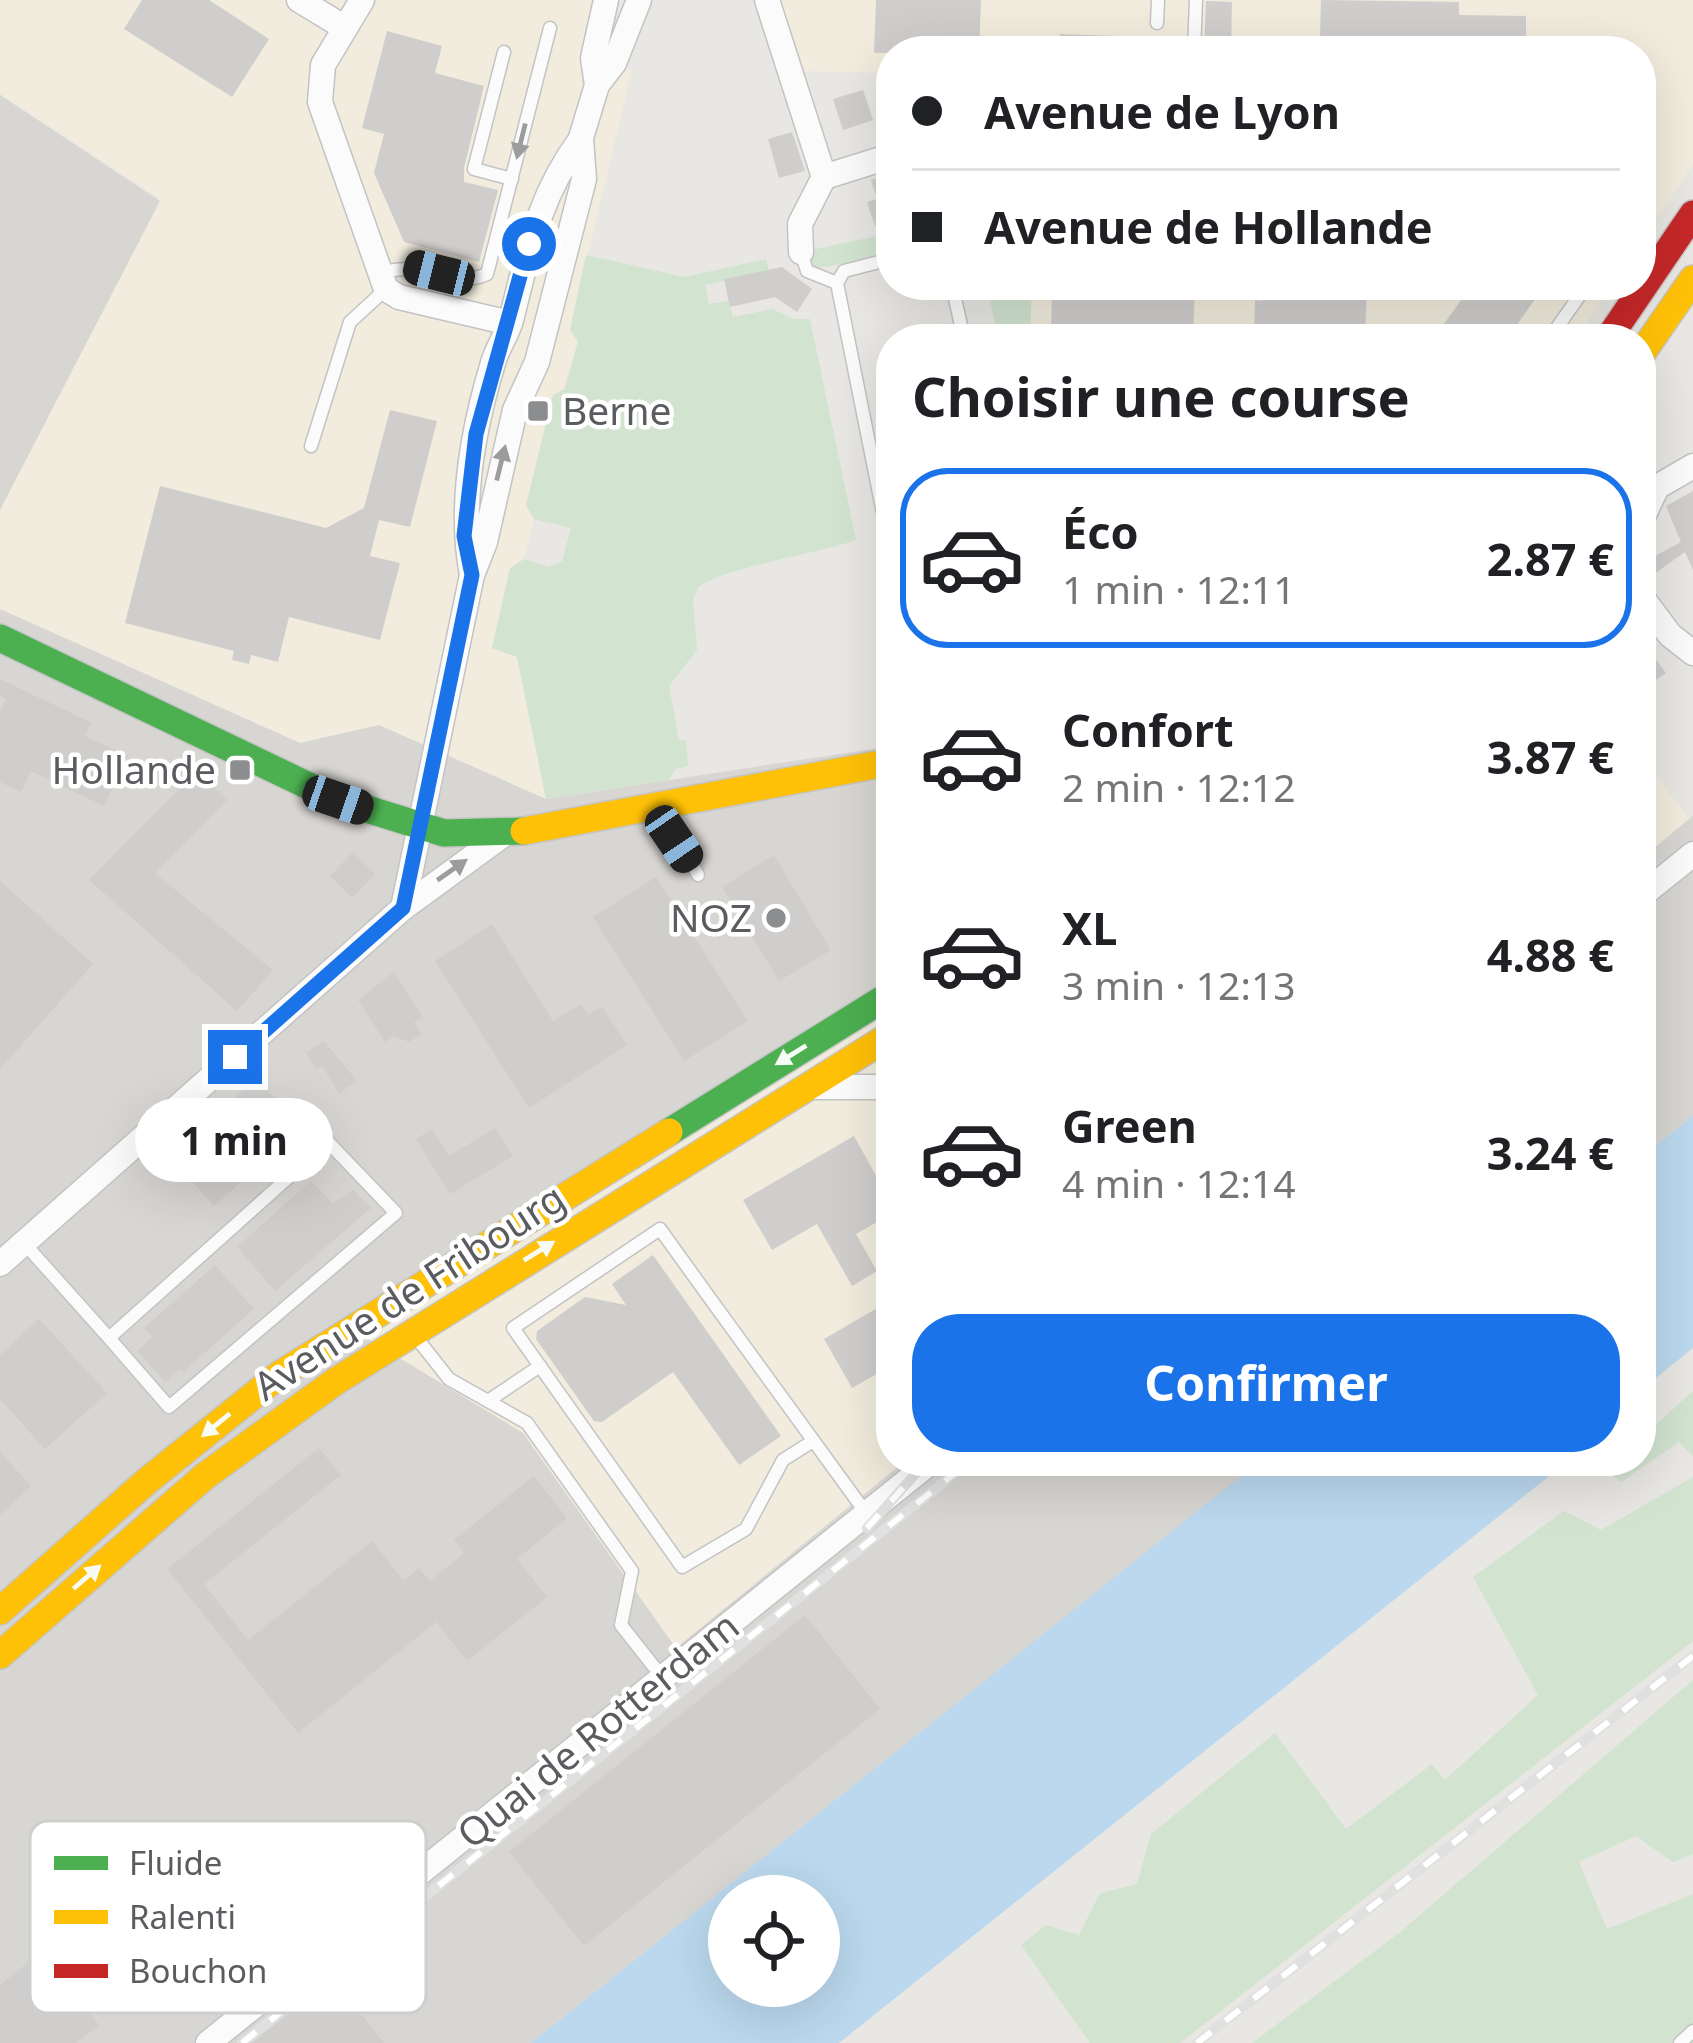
<!DOCTYPE html>
<html lang="fr">
<head>
<meta charset="utf-8">
<style>
  :root { --surface:#fff; --page:#f2f2f2; --text:#202124; --muted:#757577; --line:#e0e0e0; --accent:#1a73e8 }
  body { margin:0; font-family:"Noto Sans",sans-serif; background:var(--page); color:var(--text); height:100vh; display:flex; flex-direction:column; font-size:45px; white-space:nowrap }
  * { box-sizing:border-box; margin:0 }
  p { font-size:39px; color:var(--muted) }
  .icon { flex:none; width:66px; height:66px; fill:none; stroke:currentColor; stroke-width:2; stroke-linecap:round; stroke-linejoin:round }
  .map { position:relative; flex:1; overflow:hidden }
  .panel { position:absolute; left:876px; top:324px; width:780px; height:1152px; display:flex; flex-direction:column; background:var(--surface); border-radius:48px; box-shadow:0 12px 48px #0002 }
  .panel>* { flex:none }
  .hud { position:absolute; left:876px; top:36px; width:780px; height:264px; border-radius:48px; box-shadow:0 12px 48px #0002; display:grid; align-content:center; height:264px; padding:0 36px; background:var(--surface) }
  .controls { position:absolute; left:708px; top:1875px; display:grid; gap:24px }
  .controls a { display:grid; place-items:center; width:132px; height:132px; border-radius:50%; background:var(--surface); box-shadow:0 12px 48px #0002; font-size:60px }
  .end { position:absolute; width:54px; height:54px; margin:-27px; border:15px solid #1a73e8; background:#fff; box-shadow:0 0 0 6px #fff }
  .from { border-radius:50% }
  .bubble { position:absolute; height:84px; border-radius:42px; background:var(--surface); box-shadow:0 12px 48px #0002; font-size:39px; font-weight:700; line-height:84px; text-align:center }
  .car { position:absolute; width:36px; height:72px; margin:-36px -18px; border-radius:15px; box-shadow:0 0 9px 3px #0007; background:linear-gradient(#222 24%,#8ab4d8 0 40%,#222 0 76%,#8ab4d8 0 86%,#222 0) }
  .hud b { display:flex; align-items:center; gap:42px; height:114px; font-size:45px }
  .hud b+b { border-top:3px solid var(--line) }
  .hud i { width:30px; height:30px; background:var(--text) }
  ul { padding:0; list-style:none }
  li { display:flex; align-items:center; gap:36px; height:180px; margin:0 24px 18px; padding:0 12px; border:6px solid transparent; border-radius:48px }
  li div { flex:1 }
  li b { display:block; font-size:45px }
  li em { font-style:normal; font-weight:700 }
  li.on { border-color:var(--accent) }
  li>.icon { width:108px; height:108px; stroke-width:1.5 }
  h2 { padding:0 36px; font-size:54px; line-height:144px }
  .action { display:flex; gap:24px; margin-top:auto; padding:24px 36px }
  .action a { flex:1; height:138px; border-radius:48px; background:var(--accent); color:#fff; font-size:48px; font-weight:700; line-height:138px; text-align:center }
  .map>svg:first-child { display:block }
  .commercial { fill:#f1ecdd }
  .industrial { fill:#d8d6d3 }
  .green { fill:#d2e3d0 }
  .water { fill:#bbd8ee; fill-rule:evenodd }
  .building { fill:#cfcecc }
  .lines { fill:none; stroke-linecap:round; stroke-linejoin:round }
  .lane-casing { stroke:#c3c3c3; stroke-width:15 }
  .street-casing { stroke:#c3c3c3; stroke-width:27 }
  .fast-casing { stroke:#c5c5c5; stroke-width:30 }
  .slow-casing { stroke:#c5c5c5; stroke-width:30 }
  .jam-casing { stroke:#c5c5c5; stroke-width:30 }
  .lane { stroke:#fcfbfb; stroke-width:12 }
  .street { stroke:#fcfbfb; stroke-width:24 }
  .fast { stroke:#4caf50; stroke-width:27 }
  .slow { stroke:#ffc107; stroke-width:27 }
  .jam { stroke:#c62828; stroke-width:27 }
  .rail-casing { stroke:#e0e0e0; stroke-width:10 }
  .rail { stroke:#fff; stroke-width:6; stroke-dasharray:18; stroke-linecap:butt }
  .oneway { fill:#9b9c9e }
  .oneway2 { fill:#f6fbf6 }
  .route { stroke:#1a73e8; stroke-width:15 }
  .poi-dot { fill:#8c8d8e; stroke:#fff; stroke-width:4.5 }
  .labels { text-anchor:middle; stroke-width:9; stroke-linejoin:round; paint-order:stroke }
  .poi-label { font-size:39px; fill:#5a5c60; stroke:#fff; text-anchor:end }
  .street-label { font-size:39px; fill:#5a5c60; stroke:#fff }
  .key { fill:#fff; stroke:#cececf; stroke-width:3 }
  .key-label { font-size:33px; fill:#5a5c60 }
</style>
</head>
<body>
<div class="map">
<svg width="1693" height="2043" viewBox="0 0 1693 2043">
  <rect width="100%" height="100%" fill="#e8e7e3"/>
  <!-- commercial -->
  <g class="commercial">
    <path d="M0 0H613L605 65 632 70 570 330 578 341 526 505 534 519 524 559 512 568 493 648 517 657 546 799 379 725 300 743 0 609V509L159 198 0 94Z"/>
    <path d="M780 0H1693V165L1641 242V51H891V73L802 71Z"/>
    <path d="M1032 285H1612L1576 339H1030Z"/>
    <path d="M1641 755 1689 819 1641 859Z"/>
    <path d="M891 1008V1461H911L677 1651 364 1336Z"/>
  </g>
  <!-- industrial -->
  <g class="industrial">
    <path d="M0 95 160 201 0 510Z"/>
    <path d="M0 609 300 743 379 725 546 799 891 746V1008L365 1337 523 1433 676 1648 905 1461H1261L531 2043H0Z"/>
    <path d="M1693 816V1116L1641 1157V859Z"/>
  </g>
  <!-- green -->
  <g class="green">
    <path d="M891 233V255L813 269 807 251Z"/>
    <path d="M586 255 684 277 766 259 769 270 705 285 709 304 729 301 733 317 772 309 793 319H810L856 540C821 553 717 569 698 588L693 600 697 650 669 686 679 740H686L688 766 676 769 668 780 546 799 517 657 492 648 510 568 524 559 548 567 562 561 571 528 534 519 526 505 553 395 565 389 578 342 570 330Z"/>
    <path d="M986 285H1032L1030 339H999Z"/>
    <path d="M1693 1391V1456L1679 1442 1621 1482 1607 1470 1616 1461H1641V1438Z"/>
    <path d="M1693 1477V1641L1180 2043H1090L1021 1945 1046 1925 1079 1935 1100 1893 1137 1884 1151 1834 1275 1733 1346 1829 1432 1764 1445 1780 1538 1695 1473 1577 1564 1511 1601 1530Z"/>
    <path d="M1693 1680V1854L1673 1862 1636 1836 1579 1862 1607 1929 1693 1894V2043H1252L1399 1933Z"/>
  </g>
  <!-- water -->
  <g class="water">
    <path d="M1693 1116V1348L1641 1390V1157Z"/>
    <path d="M1260 1461H1568L839 2043H531ZM729 1896H819V1986H729Z"/>
  </g>
  <!-- building -->
  <g class="building">
    <path d="M142 0H209L269 39 232 97 124 29Z"/>
    <path d="M876 0H981L979 51 874 53Z"/>
    <path d="M1321 0 1459 2V15L1526 16V51H1271L1272 36 1320 37Z"/>
    <path d="M1206 1 1232 2 1231 51H1204Z"/>
    <path d="M387 31 442 46 435 73 484 86 464 168V182L498 190 479 262 404 242 374 173 384 134 362 128Z"/>
    <path d="M1060 34 1170 38V51H1059Z"/>
    <path d="M863 90 873 120 843 130 833 99Z"/>
    <path d="M792 132 805 171 779 178 768 139Z"/>
    <path d="M891 173V232L888 233 884 223 875 226 867 202 877 199 871 180Z"/>
    <path d="M782 267 812 289 797 312 775 297 730 307 724 279Z"/>
    <path d="M1052 285H1195L1193 339H1051Z"/>
    <path d="M1264 285H1367L1365 339H1254L1255 300 1263 301Z"/>
    <path d="M1472 285H1545L1507 339H1433Z"/>
    <path d="M390 410 437 421 410 527 379 520 370 556 400 563 380 640 289 617 278 662 251 655 249 664 232 660 234 651 125 623 160 486 326 528 364 508Z"/>
    <path d="M1693 491V570L1685 552 1650 577 1641 565V540L1653 557 1681 542 1666 506Z"/>
    <path d="M1641 639 1666 673 1641 690Z"/>
    <path d="M0 679 92 723 85 736 128 756 104 806 31 771 21 792 0 782V711L6 699 0 696Z"/>
    <path d="M197 771 227 800 155 873 273 970 237 1011 89 880Z"/>
    <path d="M353 852 375 874 352 898 330 876Z"/>
    <path d="M774 855 831 950 779 981 722 887Z"/>
    <path d="M656 877 748 1021 684 1061 593 917Z"/>
    <path d="M0 881 93 964 0 1069Z"/>
    <path d="M492 924 553 1021 581 1004 588 1015 602 1007 627 1045 529 1108 435 961Z"/>
    <path d="M394 972 423 1018 414 1022 422 1034 409 1042 394 1036 385 1042 358 1000Z"/>
    <path d="M324 1041 357 1081 339 1093 322 1066 316 1070 306 1053Z"/>
    <path d="M257 1078 302 1129 214 1206 169 1155Z"/>
    <path d="M495 1128 513 1156 450 1194 416 1139 432 1129 449 1156Z"/>
    <path d="M854 1136 891 1203V1214L856 1234 877 1271 852 1286 817 1224 772 1250 743 1200Z"/>
    <path d="M311 1181 333 1204 353 1190 371 1208 275 1291 237 1247Z"/>
    <path d="M653 1255 781 1436 739 1465 673 1372 602 1422 594 1421 536 1339 537 1331 585 1297 626 1305 612 1284Z"/>
    <path d="M215 1265 254 1309 183 1372 180 1369 165 1382 138 1351 152 1337 144 1328Z"/>
    <path d="M891 1300V1366L852 1388 824 1339Z"/>
    <path d="M39 1319 107 1393 45 1449 0 1399V1355Z"/>
    <path d="M319 1448 341 1475 204 1584 248 1640 372 1541 404 1581 419 1568 430 1581 464 1553 454 1540 534 1476 567 1518 517 1559 547 1597 467 1661 436 1622 298 1733 167 1569Z"/>
    <path d="M0 1452 31 1486 0 1515Z"/>
    <path d="M805 1615 880 1709 584 1946 509 1852Z"/>
    <path d="M40 1953 99 2025 76 2043H0V1985Z"/>
    <path d="M333 1979 384 2043H252Z"/>
  </g>
  <g class="lines">
    <!-- lane casing -->
    <g class="lane-casing">
      <g id="lane">
        <path d="M1157 23 1158 0"/>
        <path d="M1194 51 1196 0"/>
        <path d="M504 52 474 169 512 179"/>
        <path d="M801 252 807 271 837 283"/>
        <path d="M891 259 844 271 837 283 891 553"/>
        <path d="M382 273C422 259 453 290 487 274L550 28"/>
        <path d="M952 285 964 339"/>
        <path d="M1559 326 1579 339"/>
        <path d="M1549 339 1587 285"/>
        <path d="M311 446 350 322 386 289"/>
        <path d="M659 803 698 875"/>
        <path d="M24 1243 109 1338 328 1142 396 1213 169 1407 109 1338"/>
        <path d="M415 1336 449 1379 527 1423 632 1571 621 1625 662 1677"/>
        <path d="M488 1401 540 1366"/>
        <path d="M813 1441 783 1460 746 1529 682 1567 513 1328 660 1229C728 1324 797 1418 866 1513"/>
        <path d="M1680 2043 1693 2031"/>
      </g>
    </g>
    <!-- street casing -->
    <g class="street-casing">
      <g id="street">
        <path d="M299 0 342 26"/>
        <path d="M362 0 323 65 320 102 386 289 399 297 510 323"/>
        <path d="M767 0 824 177 800 224 801 252"/>
        <path d="M597 85 593 58 606 0"/>
        <path d="M577 151 597 85 614 63 639 0"/>
        <path d="M824 177 891 156"/>
        <path d="M1641 521 1657 487 1693 466"/>
        <path d="M472 575C459 507 473 429 493 363 497 348 507 335 511 320 528 253 539 195 581 139"/>
        <path d="M1641 596 1670 635 1693 653"/>
        <path d="M1641 896 1693 854"/>
        <path d="M403 908 472 575 485 542 515 410 537 362 584 179 581 139"/>
        <path d="M809 1087H891"/>
        <path d="M0 1264 403 908 503 835"/>
        <path d="M208 2043 932 1461"/>
      </g>
    </g>
    <!-- fast casing -->
    <g class="fast-casing">
      <g id="fast">
        <path d="M0 638 338 800 444 833 524 831"/>
        <path d="M669 1132 891 994"/>
      </g>
    </g>
    <!-- slow casing -->
    <g class="slow-casing">
      <g id="slow">
        <path d="M1641 354 1693 279"/>
        <path d="M524 831 891 762"/>
        <path d="M0 1611 147 1481 279 1375 669 1132"/>
        <path d="M0 1655 205 1476 336 1381 891 1035"/>
      </g>
    </g>
    <!-- jam casing -->
    <g class="jam-casing">
      <path id="jam" d="M1608 339 1693 214"/>
    </g>
    <!-- lane -->
    <use href="#lane" class="lane"/>
    <!-- street -->
    <use href="#street" class="street"/>
    <!-- fast -->
    <use href="#fast" class="fast"/>
    <!-- slow -->
    <use href="#slow" class="slow"/>
    <!-- jam -->
    <use href="#jam" class="jam"/>
    <!-- rail casing -->
    <g class="rail-casing">
      <g id="rail">
        <path d="M867 1528 927 1461"/>
        <path d="M242 2043 970 1461"/>
        <path d="M1197 2043 1693 1656"/>
      </g>
    </g>
    <!-- rail -->
    <use href="#rail" class="rail"/>
  </g>
  <!-- one-way arrows -->
  <defs><path id="oneway-solid" d="M-6-.8H1V-3.2L6.5 0L1 3.2V.8H-6Z" transform="scale(3)"/></defs>
  <g class="oneway">
    <use href="#oneway-solid" transform="translate(521 141) rotate(104)"/>
    <use href="#oneway-solid" transform="translate(501 463) rotate(-76)"/>
    <use href="#oneway-solid" transform="translate(452 870) rotate(-35)"/>
  </g>
  <g class="oneway2">
    <use href="#oneway-solid" transform="translate(791 1055) rotate(148)"/>
    <use href="#oneway-solid" transform="translate(539 1251) rotate(-32)"/>
    <use href="#oneway-solid" transform="translate(216 1425) rotate(141)"/>
    <use href="#oneway-solid" transform="translate(87 1577) rotate(-41)"/>
  </g>
  <g class="lines">
    <!-- route -->
    <path class="route" d="M235 1057 403 908 472 575 464 536 476 434 529 244"/>
  </g>
  <!-- markers -->
  <g class="poi-dot">
    <rect x="526" y="399" width="24" height="24" rx="6"/>
    <rect x="228" y="758" width="24" height="24" rx="6"/>
    <circle cx="776" cy="918" r="12"/>
  </g>
  <g class="labels">
    <!-- poi labels -->
    <g class="poi-label">
      <text x="562" y="425" text-anchor="start">Berne</text>
      <text x="216" y="784">Hollande</text>
      <text x="752" y="932">NOZ</text>
    </g>
    <!-- street labels -->
    <g class="street-label">
      <text transform="translate(409 1292) rotate(-33)" y="14">Avenue de Fribourg</text>
      <text transform="translate(598 1730) rotate(-39)" y="14">Quai de Rotterdam</text>
    </g>
  </g>
  <!-- legend -->
  <rect x="30" y="1821" width="396" height="192" rx="18" class="key"/>
  <rect x="54" y="1856" width="54" height="14" fill="#4caf50"/>
  <rect x="54" y="1910" width="54" height="14" fill="#ffc107"/>
  <rect x="54" y="1964" width="54" height="14" fill="#c62828"/>
  <g class="key-label">
    <text x="129" y="1875">Fluide</text>
    <text x="129" y="1929">Ralenti</text>
    <text x="129" y="1983">Bouchon</text>
  </g>
</svg>
<div class="controls">
<a><svg class="icon" aria-label="locate" viewBox="0 0 24 24"><circle cx="12" cy="12" r="6"/><path d="M12 2v4M12 18v4M2 12h4M18 12h4"/></svg></a>
</div>
<i class="end from" style="left:529px;top:244px"></i>
<i class="end" style="left:235px;top:1057px"></i>
<div class="bubble" style="left:135px;top:1098px;width:198px">1 min</div>
<i class="car" style="left:439px;top:273px;rotate:284deg"></i>
<i class="car" style="left:338px;top:800px;rotate:109deg"></i>
<i class="car" style="left:674px;top:839px;rotate:146deg"></i>
<div class="hud">
<b><i class="from"></i>Avenue de Lyon</b>
<b><i></i>Avenue de Hollande</b>
</div>
<section class="panel">
<h2>Choisir une course</h2>
<ul>
<li class="on"><svg class="icon" aria-label="car" viewBox="0 0 24 24"><path d="M5 17H2v-5l4-1 3-4h7l3 4 3 1v5h-3M9 17h6M6 11h13"/><circle cx="7" cy="17" r="2"/><circle cx="17" cy="17" r="2"/></svg><div><b>Éco</b><p>1 min · 12:11</p></div><em>2.87 €</em></li>
<li><svg class="icon" aria-label="car" viewBox="0 0 24 24"><path d="M5 17H2v-5l4-1 3-4h7l3 4 3 1v5h-3M9 17h6M6 11h13"/><circle cx="7" cy="17" r="2"/><circle cx="17" cy="17" r="2"/></svg><div><b>Confort</b><p>2 min · 12:12</p></div><em>3.87 €</em></li>
<li><svg class="icon" aria-label="car" viewBox="0 0 24 24"><path d="M5 17H2v-5l4-1 3-4h7l3 4 3 1v5h-3M9 17h6M6 11h13"/><circle cx="7" cy="17" r="2"/><circle cx="17" cy="17" r="2"/></svg><div><b>XL</b><p>3 min · 12:13</p></div><em>4.88 €</em></li>
<li><svg class="icon" aria-label="car" viewBox="0 0 24 24"><path d="M5 17H2v-5l4-1 3-4h7l3 4 3 1v5h-3M9 17h6M6 11h13"/><circle cx="7" cy="17" r="2"/><circle cx="17" cy="17" r="2"/></svg><div><b>Green</b><p>4 min · 12:14</p></div><em>3.24 €</em></li>
</ul>
<div class="action"><a>Confirmer</a></div>
</section>
</div>
</body>
</html>
